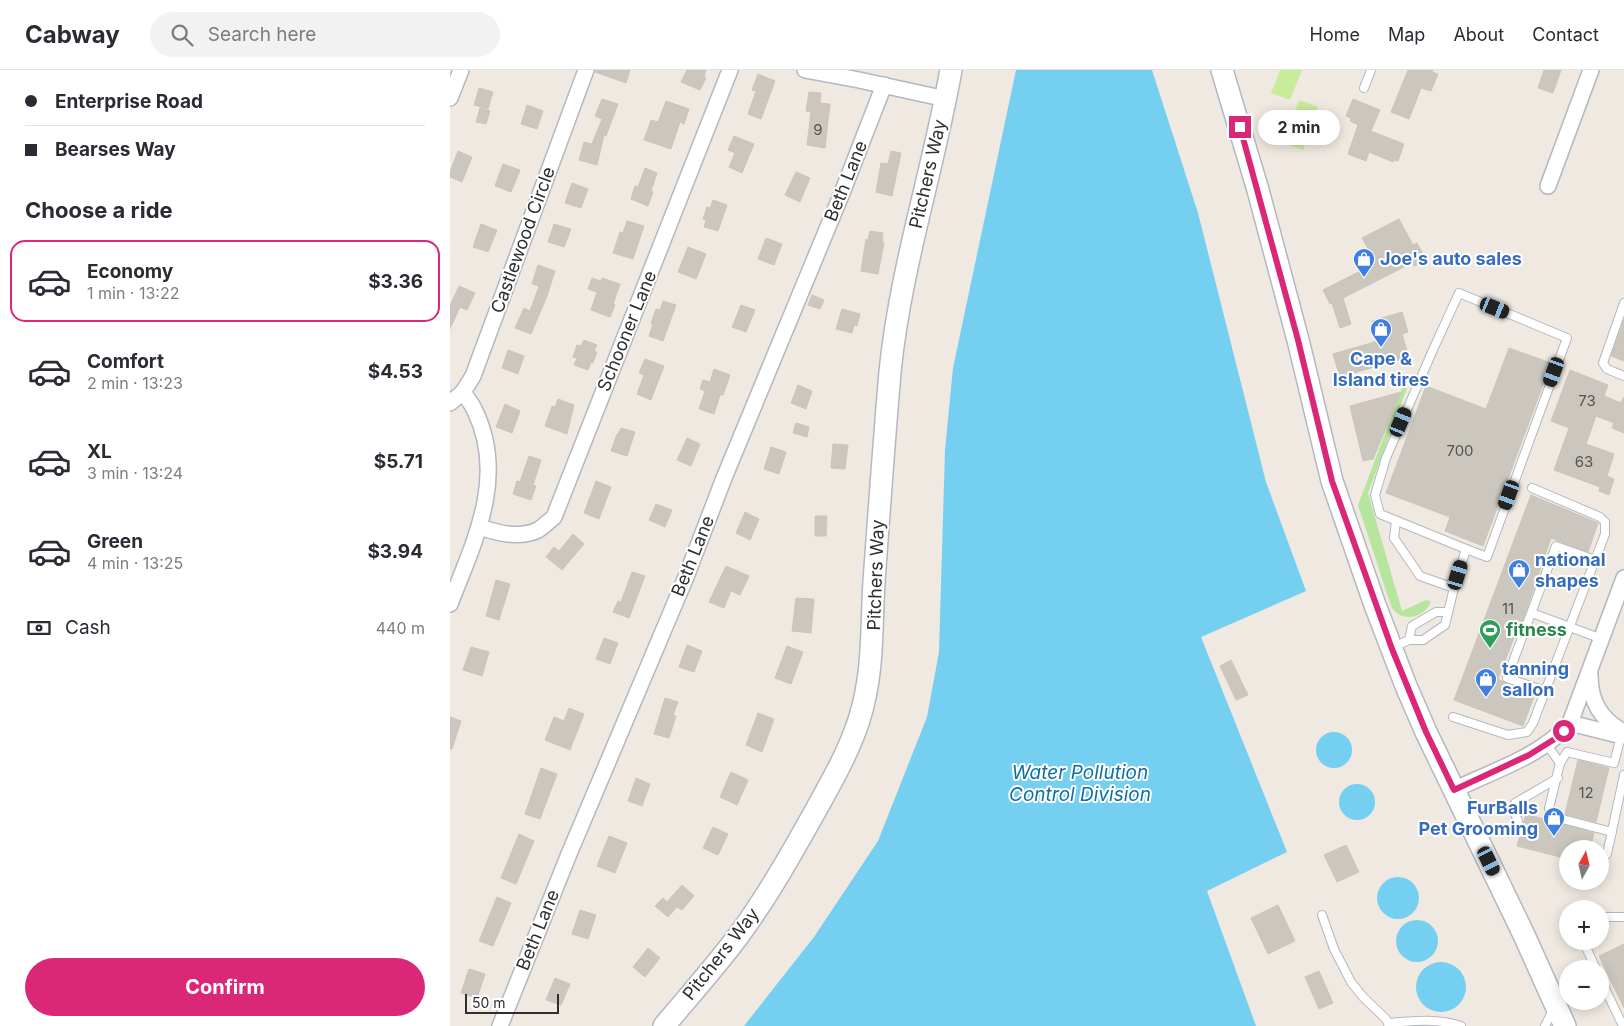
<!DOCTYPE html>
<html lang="en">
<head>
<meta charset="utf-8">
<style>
  :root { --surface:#fff; --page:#f2f2f3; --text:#2b2b33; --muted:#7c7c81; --line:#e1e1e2; --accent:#db2777 }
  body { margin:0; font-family:Inter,sans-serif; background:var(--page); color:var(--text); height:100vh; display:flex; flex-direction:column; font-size:19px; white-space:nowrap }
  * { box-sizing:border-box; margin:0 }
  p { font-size:16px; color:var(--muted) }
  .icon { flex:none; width:28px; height:28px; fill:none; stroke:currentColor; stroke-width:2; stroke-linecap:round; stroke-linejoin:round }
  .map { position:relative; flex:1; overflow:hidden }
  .side { display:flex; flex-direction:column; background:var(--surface); width:450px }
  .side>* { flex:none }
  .hud { display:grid; align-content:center; height:110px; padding:0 25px; background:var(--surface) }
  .needle { width:32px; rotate:8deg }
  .buttons { position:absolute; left:1109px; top:770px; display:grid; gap:10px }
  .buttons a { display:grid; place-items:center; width:50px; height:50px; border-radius:50%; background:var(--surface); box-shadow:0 2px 12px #0003; font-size:25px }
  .scale { position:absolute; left:15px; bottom:12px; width:94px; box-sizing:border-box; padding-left:5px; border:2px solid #2e2e2e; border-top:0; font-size:14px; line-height:18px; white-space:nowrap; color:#2e2e2e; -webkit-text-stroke:4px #fff; paint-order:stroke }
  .end { position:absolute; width:22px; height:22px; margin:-11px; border:6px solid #db2777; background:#fff; box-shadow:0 0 0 2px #fff }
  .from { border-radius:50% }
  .bubble { position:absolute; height:35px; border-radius:18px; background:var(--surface); box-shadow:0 2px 12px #0003; font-size:16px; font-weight:700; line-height:35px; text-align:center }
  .car { position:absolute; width:15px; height:30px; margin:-15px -8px; border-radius:6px; box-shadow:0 0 4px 1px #0007; background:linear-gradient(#222 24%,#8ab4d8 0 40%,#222 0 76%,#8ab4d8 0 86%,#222 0) }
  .hud b { display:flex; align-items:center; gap:18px; height:48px; font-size:19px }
  .hud b+b { border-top:1px solid var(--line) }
  .hud i { width:12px; height:12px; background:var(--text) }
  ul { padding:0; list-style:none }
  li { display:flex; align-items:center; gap:15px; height:82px; margin:0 10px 8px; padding:0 15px; border:2px solid transparent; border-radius:15px }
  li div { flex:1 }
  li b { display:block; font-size:19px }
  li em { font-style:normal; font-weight:700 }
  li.on { border-color:var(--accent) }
  li>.icon { width:45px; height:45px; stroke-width:1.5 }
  h2 { padding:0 25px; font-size:22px; line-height:60px }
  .pay { display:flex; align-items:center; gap:12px; height:55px; padding:0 25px; font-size:19px }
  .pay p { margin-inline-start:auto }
  .button { display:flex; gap:10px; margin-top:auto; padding:10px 25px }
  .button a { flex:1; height:58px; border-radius:30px; background:var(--accent); color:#fff; font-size:20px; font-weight:700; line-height:58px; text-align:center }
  header { display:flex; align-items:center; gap:30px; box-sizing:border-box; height:70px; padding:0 25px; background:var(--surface); border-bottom:1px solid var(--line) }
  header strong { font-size:24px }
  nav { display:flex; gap:28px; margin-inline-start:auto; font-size:18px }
  .search { width:350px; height:45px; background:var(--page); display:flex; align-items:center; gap:12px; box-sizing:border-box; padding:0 18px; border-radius:28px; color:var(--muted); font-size:19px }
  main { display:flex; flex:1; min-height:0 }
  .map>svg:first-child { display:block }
  .green { fill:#b6e59e }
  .pitch { fill:#c9ec9a }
  .water { fill:#75cff0 }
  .building { fill:#cbc7bf; stroke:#cbc5ba }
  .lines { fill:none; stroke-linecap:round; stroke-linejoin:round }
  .service-casing { stroke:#b4b7c1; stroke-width:10 }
  .minor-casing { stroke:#b4b7c1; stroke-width:18 }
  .secondary-casing { stroke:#b4b7c1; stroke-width:24 }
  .service { stroke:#fff; stroke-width:8 }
  .minor { stroke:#fff; stroke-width:15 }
  .secondary { stroke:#fff; stroke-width:21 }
  .route { stroke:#db2777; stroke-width:6 }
  .labels { text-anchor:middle; stroke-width:4; stroke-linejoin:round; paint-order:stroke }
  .number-label { font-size:15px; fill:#555452 }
  .street-label { font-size:18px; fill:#2e2e2e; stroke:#fff }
  .shop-label { font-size:18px; font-weight:bold; fill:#366cbe; stroke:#fff; text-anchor:start }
  .leisure-label { font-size:18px; font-weight:bold; fill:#27864d; stroke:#fff; text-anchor:start }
  .water-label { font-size:19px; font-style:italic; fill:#0d6fa3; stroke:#fff }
</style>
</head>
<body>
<header>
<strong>Cabway</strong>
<div class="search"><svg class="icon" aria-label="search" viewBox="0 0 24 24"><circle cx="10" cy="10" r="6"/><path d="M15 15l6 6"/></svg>Search here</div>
<nav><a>Home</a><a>Map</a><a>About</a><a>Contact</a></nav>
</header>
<main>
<section class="side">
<div class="hud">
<b><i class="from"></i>Enterprise Road</b>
<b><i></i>Bearses Way</b>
</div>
<h2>Choose a ride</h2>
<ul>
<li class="on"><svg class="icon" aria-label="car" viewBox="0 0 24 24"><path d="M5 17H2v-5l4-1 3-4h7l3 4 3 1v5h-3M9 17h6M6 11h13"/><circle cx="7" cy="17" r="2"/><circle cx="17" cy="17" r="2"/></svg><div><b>Economy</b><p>1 min · 13:22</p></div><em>$3.36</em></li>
<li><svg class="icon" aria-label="car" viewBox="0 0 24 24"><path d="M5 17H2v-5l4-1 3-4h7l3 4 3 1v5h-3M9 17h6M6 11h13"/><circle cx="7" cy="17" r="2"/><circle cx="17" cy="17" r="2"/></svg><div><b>Comfort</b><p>2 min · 13:23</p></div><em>$4.53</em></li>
<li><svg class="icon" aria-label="car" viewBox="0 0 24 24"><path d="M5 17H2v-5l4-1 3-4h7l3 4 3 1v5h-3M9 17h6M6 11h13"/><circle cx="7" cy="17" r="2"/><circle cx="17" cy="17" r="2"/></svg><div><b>XL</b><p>3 min · 13:24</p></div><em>$5.71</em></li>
<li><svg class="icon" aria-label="car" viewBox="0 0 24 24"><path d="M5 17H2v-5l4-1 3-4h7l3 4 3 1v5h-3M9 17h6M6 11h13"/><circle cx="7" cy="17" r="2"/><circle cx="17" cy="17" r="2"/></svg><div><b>Green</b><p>4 min · 13:25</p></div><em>$3.94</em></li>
</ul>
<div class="pay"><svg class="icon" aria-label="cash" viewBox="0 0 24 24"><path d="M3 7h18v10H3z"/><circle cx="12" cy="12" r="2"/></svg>Cash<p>440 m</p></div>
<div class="button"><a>Confirm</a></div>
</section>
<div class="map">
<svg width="1174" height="956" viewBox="0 0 1174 956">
  <rect width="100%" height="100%" fill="#efe9e1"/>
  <!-- green -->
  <path class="green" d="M953 316 957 318 918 423 952 541 976 530 980 531 981 532C973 549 950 553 941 536L908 435Z"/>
  <!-- pitch -->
  <g class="pitch">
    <path d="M830 0H852L840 30 821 23Z"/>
    <path d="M849 30 868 37 853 80 833 73Z"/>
  </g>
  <!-- water -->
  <g class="water">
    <path d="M566 0H702L748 143 816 412 856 521 751 567 837 782 757 821 806 956H294L364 867 428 771 477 647 489 582 495 380 503 298Z"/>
    <circle cx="884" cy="680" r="18"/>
    <circle cx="907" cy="732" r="18"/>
    <circle cx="948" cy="828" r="21"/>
    <circle cx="967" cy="871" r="21"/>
    <circle cx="991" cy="917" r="25"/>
  </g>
  <!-- building -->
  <g class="building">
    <path d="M145 0H180L176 13 145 2Z"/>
    <path d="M237 0H256L254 7 256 8 250 20 231 12Z"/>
    <path d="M958 0H983L982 2 988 4 981 21 971 18 959 49 941 42Z"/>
    <path d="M1094 0H1111L1103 23 1088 18Z"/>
    <path d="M308 4 325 11 311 49 298 44 306 21 302 20Z"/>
    <path d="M29 18 43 22 38 39 24 35Z"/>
    <path d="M359 22 371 23 370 33 380 34 375 78 357 75 361 42 356 41Z"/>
    <path d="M152 29 168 34 156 66 154 65 147 95 129 90 134 72 142 74 152 49 145 46Z"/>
    <path d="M903 29 930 40 921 61 954 74 948 91 944 90 943 92 919 82 916 91 898 84 908 55 900 51 901 48 896 46Z"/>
    <path d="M216 31 239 39 234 54 230 52 221 79 194 70 201 50 208 52Z"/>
    <path d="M77 35 93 41 87 59 71 54Z"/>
    <path d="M30 38 40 41 36 54 26 52Z"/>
    <path d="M284 66 304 74 292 103 279 97 285 83 278 80Z"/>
    <path d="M8 81 22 87 12 112 0 107V102Z"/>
    <path d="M441 81 451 83 442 126 426 122 431 93 438 94Z"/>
    <path d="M53 94 70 100 61 122 45 116Z"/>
    <path d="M195 98 207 103 201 121 203 122 198 136 181 129 185 116 188 117Z"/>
    <path d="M346 102 360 108 350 132 335 125Z"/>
    <path d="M122 113 138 119 131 138 115 133Z"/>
    <path d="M263 130 277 135 268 161 254 157 256 150 253 149 257 137 260 138Z"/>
    <path d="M949 149 963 175 967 173 974 186 971 188 973 192 964 196 962 193 893 228 901 254 890 258 882 233 880 234 873 220 926 193 912 168Z"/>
    <path d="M177 151 194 156 183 189 163 183 170 162 173 163Z"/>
    <path d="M31 154 47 160 38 182 23 177Z"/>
    <path d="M104 154 121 159 114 177 98 172Z"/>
    <path d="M420 161 433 163 432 172 434 173 428 204 411 201 416 169 418 170Z"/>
    <path d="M316 168 332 174 324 195 308 189Z"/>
    <path d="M238 177 256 184 246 209 228 202Z"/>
    <path d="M88 195 105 201 97 226 81 264 65 258 74 238 80 241 89 216 82 214Z"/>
    <path d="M142 208 151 211 152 208 170 214 163 234 165 235 160 247 141 240 147 222 138 219Z"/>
    <path d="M9 216 25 223 17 240 10 237 0 259V236Z"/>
    <path d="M362 225 374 230 370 239 358 235Z"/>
    <path d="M213 231 226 235 213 271 199 266 203 254 201 253 206 239 210 240Z"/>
    <path d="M291 235 305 240 296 262 282 257Z"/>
    <path d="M392 239 410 244 407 256 404 255 402 263 386 259Z"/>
    <path d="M952 242 958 262 952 264 959 287 890 307 883 284 928 271 922 251Z"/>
    <path d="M1174 250V291L1161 286Z"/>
    <path d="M134 270 147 275 144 281 147 282 143 293 141 292 138 300 124 295 127 288 123 287 127 275 131 276Z"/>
    <path d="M1059 278 1101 293 1033 476 995 461 1000 447 936 423 976 316 1036 339Z"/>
    <path d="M58 280 74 286 68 304 52 298Z"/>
    <path d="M195 289 214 296 201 330 187 324 194 305 189 303Z"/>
    <path d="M264 299 280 305 273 325H270L264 344 249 339 255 321 250 319 253 310 260 312Z"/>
    <path d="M1120 300 1158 315 1154 326 1171 333 1173 328H1174V363L1162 358 1164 353 1146 346 1136 374 1164 384 1157 406 1164 409 1159 425 1149 421 1150 417 1104 400 1119 358 1101 351Z"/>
    <path d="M348 315 362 321 356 339 341 333Z"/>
    <path d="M951 322 923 389 913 391 900 336Z"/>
    <path d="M108 329 124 335 117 364 95 356 102 336 105 337Z"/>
    <path d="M55 334 70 341 62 363 46 357Z"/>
    <path d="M346 353 359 357 357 367 343 363Z"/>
    <path d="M171 358 185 362 177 386 161 381 167 364H168Z"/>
    <path d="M237 368 250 374 241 396 227 390Z"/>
    <path d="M383 374 398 375 395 399 381 398Z"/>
    <path d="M321 377 336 382 329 404 314 399Z"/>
    <path d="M79 386 91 390 83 415 86 416 81 430 63 424 67 411 70 412Z"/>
    <path d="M146 411 161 417 149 449 134 443Z"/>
    <path d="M1081 425 1148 453 1138 482 1101 468 1069 561 1067 560 1048 609 1055 613 1085 624 1073 656 1004 630Z"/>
    <path d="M206 434 222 440 215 457 199 450Z"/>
    <path d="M295 442 309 449 300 470 286 463Z"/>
    <path d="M365 446H377L376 466H365Z"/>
    <path d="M123 464 134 474 112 500 96 487 104 477 109 481Z"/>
    <path d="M276 496 299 506 290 525 281 521 274 538 259 532Z"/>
    <path d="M182 502 195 506 179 548 163 542 168 531 171 532Z"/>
    <path d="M46 510 60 514 49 550 36 546Z"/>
    <path d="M346 528 364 529 361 563 342 561Z"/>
    <path d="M154 568 168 573 160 594 146 589Z"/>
    <path d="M237 575 252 581 244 602 229 597Z"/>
    <path d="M337 576 353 582 341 614 325 608Z"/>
    <path d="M21 577 39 582 32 606 13 600Z"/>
    <path d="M781 590 798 625 786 630 770 596Z"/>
    <path d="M215 628 228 632 223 645 226 646 219 668 204 664Z"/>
    <path d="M119 638 134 644 120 680 95 670 104 647 114 651Z"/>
    <path d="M308 643 324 649 312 682 296 675Z"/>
    <path d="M0 647 11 651 2 679H0Z"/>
    <path d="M1128 690 1159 698 1146 752 1115 744Z"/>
    <path d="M91 698 107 704 90 749 75 744Z"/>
    <path d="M281 702 298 710 287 735 270 727Z"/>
    <path d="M186 708 200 714 192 736 178 731Z"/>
    <path d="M1076 744 1144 763 1140 779H1118V789L1067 776Z"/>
    <path d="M263 757 278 764 268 785 253 778Z"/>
    <path d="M69 764 84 771 66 814 51 808Z"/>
    <path d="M159 766 177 773 165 803 147 796Z"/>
    <path d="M896 775 909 802 887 812 874 785Z"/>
    <path d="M232 815 244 826 232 840 227 837 218 847 205 836 213 828 217 832Z"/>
    <path d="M47 827 61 833 43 876 29 871Z"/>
    <path d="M828 835 845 871 818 884 801 848Z"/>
    <path d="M130 840 146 845 138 869 122 864Z"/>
    <path d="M1174 874V938L1149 886Z"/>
    <path d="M198 878 210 888 195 907 183 897Z"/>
    <path d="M19 899 35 904 27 928 11 923Z"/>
    <path d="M869 901 883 933 869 939 855 907Z"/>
    <path d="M105 908 120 914 111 935 96 930Z"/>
  </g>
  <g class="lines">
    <!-- service casing -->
    <g class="service-casing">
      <g id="service">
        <path d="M914 18 921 0"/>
        <path d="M1174 233 1153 293 1157 299 1174 306"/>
        <path d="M946 451 944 468 970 506 1004 518"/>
        <path d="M1082 543 1152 569"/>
        <path d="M959 570 962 556 986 542H998"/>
        <path d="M943 577 959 570H973L995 555 1004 518 1016 479 930 444 925 425 936 388 982 282 1009 223 1117 268 1037 487 1016 479"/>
        <path d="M1095 621 1057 608 1106 476 1145 490"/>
        <path d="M1003 647 1058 665 1077 662 1083 653 1155 464V452L1150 447 1082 418"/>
        <path d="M1097 675 1110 693 1099 738 1101 746 1162 762"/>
        <path d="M1110 693 1117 682 1164 693 1171 666"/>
        <path d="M1068 751 1063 739 1065 733 1108 708"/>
        <path d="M1157 784 1174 705"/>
        <path d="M872 845 884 879 901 912 913 927 936 949 939 956"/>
        <path d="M1150 850 1153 847H1174"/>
        <path d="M1135 871 1134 873 1146 899"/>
        <path d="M1150 908 1173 956"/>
        <path d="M938 953C963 951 987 948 1011 956"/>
        <path d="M1095 956 1103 940"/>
      </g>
    </g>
    <!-- minor casing -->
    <g class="minor-casing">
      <g id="minor">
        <path d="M355 0 409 10 496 29"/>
        <path d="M0 28 11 0"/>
        <path d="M1098 116 1141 0"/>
        <path d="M0 333 13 322 23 306 136 0"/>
        <path d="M29 457C48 463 69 469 88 460 93 457 99 451 104 447L280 0"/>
        <path d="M0 534C24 472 57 407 25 341 22 334 17 328 13 322"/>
        <path d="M1140 605C1140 632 1151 650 1174 662"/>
        <path d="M1120 653 1172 666"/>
        <path d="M1004 720C1044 700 1090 687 1120 653L1174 508"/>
        <path d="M50 956 119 784 236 507 274 408 392 123 434 15"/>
      </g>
    </g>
    <!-- secondary casing -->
    <g class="secondary-casing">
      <g id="secondary">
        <path d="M772 0 808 120 848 270 882 411 925 535 956 616 976 662 1074 865 1115 956"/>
        <path d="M214 956C239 926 266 896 289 865 319 824 343 781 367 738 383 709 399 681 409 650 424 603 421 560 424 512 429 442 434 372 440 302 450 200 483 101 501 0"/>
      </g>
    </g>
    <!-- service -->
    <use href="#service" class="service"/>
    <!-- minor -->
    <use href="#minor" class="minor"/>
    <!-- secondary -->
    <use href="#secondary" class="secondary"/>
  </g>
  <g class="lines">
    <!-- route -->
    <path class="route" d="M790 57 848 270 882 411 942 579 976 662 1004 720 1079 685 1103 670 1114 661"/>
  </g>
  <!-- icons -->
  <defs>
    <g id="shop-pin" transform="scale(1.125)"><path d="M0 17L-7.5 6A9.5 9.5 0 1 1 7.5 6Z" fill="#3f7fe0" stroke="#fff"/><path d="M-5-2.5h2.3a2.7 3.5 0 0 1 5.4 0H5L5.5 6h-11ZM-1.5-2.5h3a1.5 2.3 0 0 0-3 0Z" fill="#fff"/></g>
    <g id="stadium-pin" transform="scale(1.125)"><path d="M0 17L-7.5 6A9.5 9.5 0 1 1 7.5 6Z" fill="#2e9e5b" stroke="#fff"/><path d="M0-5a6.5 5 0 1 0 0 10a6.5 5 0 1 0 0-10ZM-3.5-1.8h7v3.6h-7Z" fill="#fff"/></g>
  </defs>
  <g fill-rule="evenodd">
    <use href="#shop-pin" x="914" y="189"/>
    <use href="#shop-pin" x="931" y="259"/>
    <use href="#shop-pin" x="1069" y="500"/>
    <use href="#stadium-pin" x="1040" y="560"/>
    <use href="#shop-pin" x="1036" y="609"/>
    <use href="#shop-pin" x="1104" y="748"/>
  </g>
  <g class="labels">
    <!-- number labels -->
    <g class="number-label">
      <text x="368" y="65">9</text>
      <text x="1137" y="336">73</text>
      <text x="1010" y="386">700</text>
      <text x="1134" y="397">63</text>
      <text x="1058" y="544">11</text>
      <text x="1136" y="728">12</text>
    </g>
    <!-- street labels -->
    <g class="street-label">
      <text transform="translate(478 104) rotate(-77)" y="6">Pitchers Way</text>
      <text transform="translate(396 111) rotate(-68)" y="6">Beth Lane</text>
      <text transform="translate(73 170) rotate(-70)" y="6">Castlewood Circle</text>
      <text transform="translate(177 261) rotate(-68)" y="6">Schooner Lane</text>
      <text transform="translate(243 486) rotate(-68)" y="6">Beth Lane</text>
      <text transform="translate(426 505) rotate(-88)" y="6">Pitchers Way</text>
      <text transform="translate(88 860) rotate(-68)" y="6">Beth Lane</text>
      <text transform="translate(271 884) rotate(-52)" y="6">Pitchers Way</text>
    </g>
    <!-- shop labels -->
    <g class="shop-label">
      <text x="930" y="195">Joe's auto sales</text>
      <text x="931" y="295" text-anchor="middle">Cape &amp;<tspan x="931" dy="21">Island tires</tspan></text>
      <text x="1085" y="496">national<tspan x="1085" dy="21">shapes</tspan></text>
      <text x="1052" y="605">tanning<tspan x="1052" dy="21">sallon</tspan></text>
      <text x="1088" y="744" text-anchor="end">FurBalls<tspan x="1088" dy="21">Pet Grooming</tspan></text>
    </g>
    <!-- leisure labels -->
    <g class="leisure-label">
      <text x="1056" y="566">fitness</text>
    </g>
    <!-- water labels -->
    <g class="water-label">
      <text x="630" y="709">Water Pollution<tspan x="630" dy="22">Control Division</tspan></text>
    </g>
  </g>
</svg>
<div class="buttons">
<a><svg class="needle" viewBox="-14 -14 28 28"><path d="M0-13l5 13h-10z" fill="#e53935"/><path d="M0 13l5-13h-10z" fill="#7c7c81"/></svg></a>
<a>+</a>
<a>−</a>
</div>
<div class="scale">50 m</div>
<i class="end from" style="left:1114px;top:661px"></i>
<i class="end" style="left:790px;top:57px"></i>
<div class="bubble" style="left:808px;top:40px;width:82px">2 min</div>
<i class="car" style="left:1045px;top:238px;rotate:112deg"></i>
<i class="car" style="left:1104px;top:302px;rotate:200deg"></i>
<i class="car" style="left:951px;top:352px;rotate:23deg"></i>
<i class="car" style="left:1059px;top:425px;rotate:200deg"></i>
<i class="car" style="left:1008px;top:505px;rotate:17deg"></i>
<i class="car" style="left:1039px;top:791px;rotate:154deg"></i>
</div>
</main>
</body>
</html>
